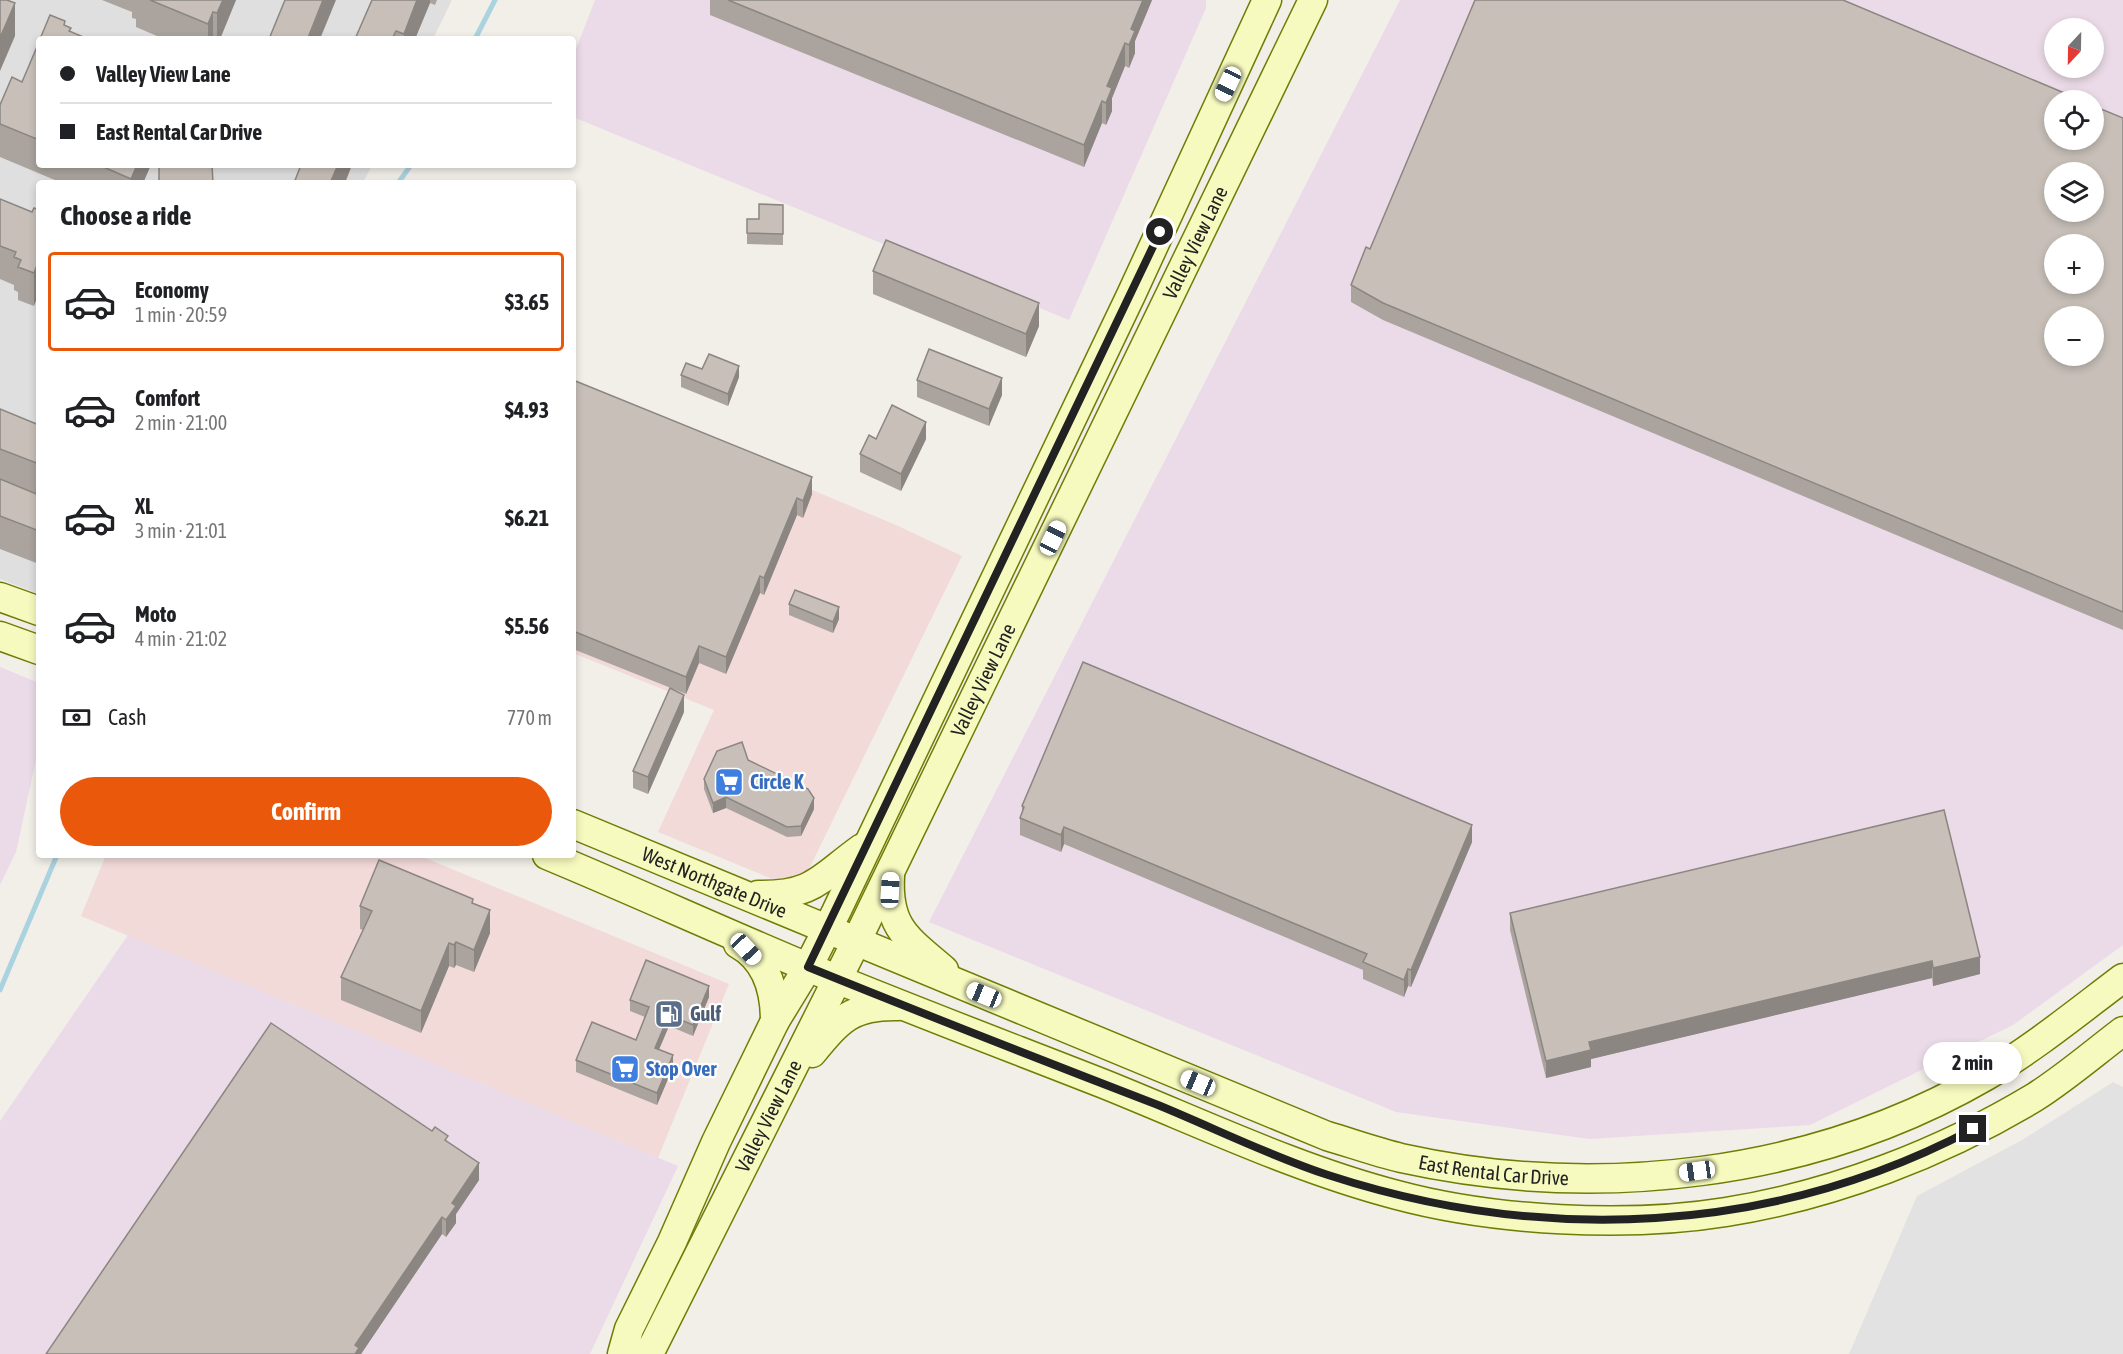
<!DOCTYPE html>
<html lang="en">
<head>
<meta charset="utf-8">
<style>
  :root { --surface:#fff; --page:#f6f6f6; --text:#202124; --muted:#757577; --line:#e0e0e0; --accent:#ea580c }
  body { margin:0; font-family:"Asap Condensed",sans-serif; background:var(--page); color:var(--text); height:100vh; display:flex; flex-direction:column; font-size:22px; white-space:nowrap }
  * { box-sizing:border-box; margin:0 }
  p { font-size:20px; color:var(--muted) }
  .icon { flex:none; width:33px; height:33px; fill:none; stroke:currentColor; stroke-width:2; stroke-linecap:round; stroke-linejoin:round }
  .map { position:relative; flex:1; overflow:hidden }
  .drawer { position:absolute; left:36px; top:180px; width:540px; height:678px; display:flex; flex-direction:column; background:var(--surface); border-radius:6px; box-shadow:0 3px 9px #0003 }
  .drawer>* { flex:none }
  .hud { position:absolute; left:36px; top:36px; width:540px; height:132px; border-radius:6px; box-shadow:0 3px 9px #0003; display:grid; align-content:center; height:132px; padding:0 24px; background:var(--surface) }
  .needle { width:39px; rotate:202deg }
  .fabs { position:absolute; left:2044px; top:18px; display:grid; gap:12px }
  .fabs a { display:grid; place-items:center; width:60px; height:60px; border-radius:50%; background:var(--surface); box-shadow:0 3px 9px #0003; font-size:30px }
  .end { position:absolute; width:27px; height:27px; margin:-14px; border:8px solid #222; background:#fff; box-shadow:0 0 0 3px #fff }
  .from { border-radius:50% }
  .bubble { position:absolute; height:42px; border-radius:21px; background:var(--surface); box-shadow:0 3px 9px #0003; font-size:20px; font-weight:700; line-height:42px; text-align:center }
  .car { position:absolute; width:18px; height:36px; margin:-18px -9px; border-radius:8px; box-shadow:0 0 4px 2px #0007; background:linear-gradient(#fff 24%,#345 0 40%,#fff 0 76%,#345 0 86%,#fff 0) }
  .hud b { display:flex; align-items:center; gap:21px; height:57px; font-size:22px }
  .hud b+b { border-top:2px solid var(--line) }
  .hud i { width:15px; height:15px; background:var(--text) }
  ul { padding:0; list-style:none }
  li { display:flex; align-items:center; gap:18px; height:99px; margin:0 12px 9px; padding:0 12px; border:3px solid transparent; border-radius:6px }
  li div { flex:1 }
  li b { display:block; font-size:22px }
  li em { font-style:normal; font-weight:700 }
  li.active { border-color:var(--accent) }
  li>.icon { width:54px; height:54px; stroke-width:1.5 }
  h2 { padding:0 24px; font-size:27px; line-height:72px }
  .pay { display:flex; align-items:center; gap:15px; height:66px; padding:0 24px; font-size:22px }
  .pay p { margin-inline-start:auto }
  .primary-button { display:flex; gap:12px; margin-top:auto; padding:12px 24px }
  .primary-button a { flex:1; height:69px; border-radius:36px; background:var(--accent); color:#fff; font-size:24px; font-weight:700; line-height:69px; text-align:center }
  .map>svg:first-child { display:block }
  .residential { fill:#e0dfdf }
  .commercial { fill:#f2dad9 }
  .industrial { fill:#ebdbe8; fill-rule:evenodd }
  .parking { fill:#e2e2e2 }
  .lines { fill:none; stroke-linecap:round; stroke-linejoin:round }
  .stream { stroke:#aad3df; stroke-width:5 }
  .secondary-casing { stroke:#707d05; stroke-width:31 }
  .secondary { stroke:#f7fabf; stroke-width:28 }
  .wall { fill:#aba49e }
  .shaded-wall { fill:#8b8681 }
  .building { fill:#c7bfb8; stroke:#8b8681; stroke-width:1.5; fill-rule:evenodd }
  .route { stroke:#222; stroke-width:8 }
  .labels { text-anchor:middle; stroke-width:4.5; stroke-linejoin:round; paint-order:stroke }
  .street-label { font-size:20px; fill:#222; stroke:#fff }
  .shop-label { font-size:20px; font-weight:bold; fill:#366cbe; stroke:#fff; text-anchor:start }
  .service-label { font-size:20px; font-weight:bold; fill:#4e5e75; stroke:#fff; text-anchor:start }
</style>
</head>
<body>
<div class="map">
<svg width="2123" height="1354" viewBox="0 0 2123 1354">
  <rect width="100%" height="100%" fill="#f2efe9"/>
  <!-- residential -->
  <path class="residential" d="M0 0H452L433 39H39V165H372L363 183H39V594L0 579Z"/>
  <!-- commercial -->
  <g class="commercial">
    <path d="M573 390 896 525 962 556 808 871 782 883 658 832 714 710 573 653Z"/>
    <path d="M106 855H418L729 984 658 1158 81 916Z"/>
  </g>
  <!-- industrial -->
  <g class="industrial">
    <path d="M595 0H1206V8L1069 320 573 117V57Z"/>
    <path d="M1400 0H2123V945L2013 1025 1810 1125 1589 1139 1396 1112 929 922ZM2055 28H2094V68H2055ZM2055 100H2094V140H2055ZM2055 172H2094V212H2055ZM2055 244H2094V284H2055ZM2055 316H2094V356H2055Z"/>
    <path d="M0 667 39 683V746L16 852 0 885Z"/>
    <path d="M128 935 678 1166 590 1354H0V1121Z"/>
  </g>
  <!-- parking -->
  <path class="parking" d="M2113 1082 2123 1087V1354H1849L1917 1196 2022 1140Z"/>
  <g class="lines">
    <!-- stream -->
    <g class="stream">
      <path d="M475 39 495 0"/>
      <path d="M398 183 411 165"/>
      <path d="M0 990 57 855"/>
    </g>
    <!-- secondary casing -->
    <g class="secondary-casing">
      <g id="secondary">
        <path d="M0 597 39 611"/>
        <path d="M0 636 39 650"/>
        <path id="s1" d="M573 824 1327 1136C1351 1143 1376 1152 1401 1158 1596 1201 1812 1177 1986 1076 2034 1048 2079 1011 2123 978"/>
        <path d="M547 855C636 892 723 932 812 969 909 1009 1007 1046 1104 1084 1201 1123 1297 1169 1397 1195 1494 1221 1627 1228 1726 1212 1833 1195 1942 1153 2035 1097 2065 1078 2094 1053 2123 1031"/>
        <path d="M890 876C887 928 908 939 944 970"/>
        <path d="M758 895C814 896 820 878 862 848"/>
        <path d="M738 944C767 960 775 990 775 1021"/>
        <path d="M812 1053C840 1019 852 1005 898 1006"/>
        <path d="M622 1354 629 1329 672 1242 716 1142 775 1021 808 967 836 912 1131 295 1267 0"/>
        <path id="s2" d="M646 1354 653 1346 857 940 1313 0"/>
      </g>
    </g>
    <!-- secondary -->
    <use href="#secondary" class="secondary"/>
  </g>
  <!-- wall -->
  <g class="wall">
    <path d="M102 0H236L220 39H164L136 27V19L132 18V12Z"/>
    <path d="M372 0H437L435 5 430 3 415 39H355Z"/>
    <path d="M710 0H1152L1135 41V53L1129 68 1125 66 1112 98V111L1106 125 1102 123 1084 167 710 15Z"/>
    <path d="M39 42V165H150V167L143 183H62L0 157V105L22 82Z"/>
    <path d="M2123 118V630L1383 320 1351 302V285L1370 249Z"/>
    <path d="M0 199 32 212 34 208V306L18 300V292L14 290V285L0 279Z"/>
    <path d="M783 205V245L747 244V219H759Z"/>
    <path d="M873 271 1039 326 1026 357 873 294Z"/>
    <path d="M702 369 739 377 728 406 681 387V375Z"/>
    <path d="M573 380 812 494 803 518 797 515 764 595 760 593 726 674 699 663 686 694 573 649Z"/>
    <path d="M917 380 1002 395 989 426 917 397Z"/>
    <path d="M0 409 39 425V564L0 549Z"/>
    <path d="M926 439 901 491 860 472V454Z"/>
    <path d="M789 604 839 619 833 633 789 615Z"/>
    <path d="M684 712 648 794 633 788V771Z"/>
    <path d="M748 760 814 809 801 836 787 837 726 808 713 813 704 789V779Z"/>
    <path d="M1022 806 1472 842 1411 987 1408 986 1404 997 1363 979V970L1064 844 1061 852 1020 835V818L1022 813Z"/>
    <path d="M1944 810 1980 974 1933 986 1932 978 1591 1059V1067L1546 1078 1510 930V913Z"/>
    <path d="M473 904 490 933 474 972 456 965 454 968 449 966 421 1033 341 1000V977L363 930 360 929V906Z"/>
    <path d="M709 997 693 1036 669 1026 659 1049 673 1067 657 1105 576 1072V1060L636 1040 645 1017 630 1011V1000Z"/>
    <path d="M448 1142 479 1180 456 1214V1223L446 1237 442 1234 361 1354H46Z"/>
  </g>
  <!-- shaded-wall -->
  <g class="shaded-wall">
    <path d="M223 0H236L220 39H217V13Z"/>
    <path d="M323 0H336L320 39H308Z"/>
    <path d="M417 0H430V3L415 39H404V34Z"/>
    <path d="M1143 0H1152L1135 41V53L1129 68V45L1131 29Z"/>
    <path d="M15 3V36L0 71V38Z"/>
    <path d="M213 12V39H208V24Z"/>
    <path d="M1125 43V66L1112 98V111L1106 125V103L1107 86Z"/>
    <path d="M1102 101V123L1084 167V145Z"/>
    <path d="M137 165H150V167L143 183H131V179Z"/>
    <path d="M338 165H352L345 183H330Z"/>
    <path d="M39 260V293L34 306V273Z"/>
    <path d="M1039 303V326L1026 357V334Z"/>
    <path d="M739 366V377L728 406V394Z"/>
    <path d="M1002 378V395L989 426V409Z"/>
    <path d="M926 422V439L901 491V474Z"/>
    <path d="M812 477V494L803 518V501Z"/>
    <path d="M797 498V515L764 595V578Z"/>
    <path d="M760 576V593L726 674V657Z"/>
    <path d="M839 607V619L833 633V622Z"/>
    <path d="M699 646V663L686 694V677Z"/>
    <path d="M684 695V712L648 794V777Z"/>
    <path d="M726 797V808L713 813V803Z"/>
    <path d="M814 798V809L801 836V826Z"/>
    <path d="M1472 825V842L1411 987V970Z"/>
    <path d="M1064 827V844L1061 852V835Z"/>
    <path d="M490 910V933L474 972V950Z"/>
    <path d="M456 942V965L454 968V945Z"/>
    <path d="M449 943V966L421 1033V1011Z"/>
    <path d="M1980 957V974L1933 986V968Z"/>
    <path d="M1932 961V978L1591 1059V1067L1546 1078V1061L1589 1042Z"/>
    <path d="M1408 969V986L1404 997V980Z"/>
    <path d="M709 986V997L693 1036V1025Z"/>
    <path d="M669 1015V1026L655 1059V1048Z"/>
    <path d="M673 1055V1067L657 1105V1093Z"/>
    <path d="M479 1163V1180L456 1214V1223L446 1237V1220L452 1203Z"/>
    <path d="M442 1217V1234L361 1354H355V1345Z"/>
  </g>
  <!-- building -->
  <g class="building">
    <path d="M0 0H7L15 3 0 38Z"/>
    <path d="M150 0H223L217 13 213 12 208 24Z"/>
    <path d="M285 0H323L308 38 310 39H269Z"/>
    <path d="M372 0H417L404 34 396 31 392 39H355Z"/>
    <path d="M728 0H1143L1131 29 1135 31 1129 45 1125 43 1107 86 1112 88 1106 103 1102 101 1084 145Z"/>
    <path d="M1475 0H1843L2081 100H2055V140H2094V106L2123 118V612L1383 303 1351 285 1366 247 1370 249ZM2055 172H2094V212H2055ZM2055 244H2094V284H2055ZM2055 316H2094V356H2055Z"/>
    <path d="M50 15 65 21 64 25 71 28 69 31 88 39H40Z"/>
    <path d="M39 42V140L0 124V105L12 77 22 82Z"/>
    <path d="M99 165H137L131 179Z"/>
    <path d="M159 165H212L213 183H159Z"/>
    <path d="M301 165H338L330 183H294Z"/>
    <path d="M0 199 32 212 34 208 39 210V260L34 273 18 267 21 260 14 257 16 252 0 246Z"/>
    <path d="M759 204 783 205V234L747 233V219H759Z"/>
    <path d="M886 240 1039 303 1026 334 873 271Z"/>
    <path d="M929 349 1002 378 989 409 917 380Z"/>
    <path d="M709 354 739 366 728 394 681 375 686 363 702 369Z"/>
    <path d="M573 380 812 477 803 501 797 498 764 578 760 576 726 657 699 646 686 677 573 631Z"/>
    <path d="M892 405 926 422 901 474 860 454 869 435 876 439Z"/>
    <path d="M0 409 39 425V464L0 449Z"/>
    <path d="M0 479 39 495V531L0 516Z"/>
    <path d="M795 590 839 607 833 622 789 604Z"/>
    <path d="M1083 662 1472 825 1411 970 1408 969 1404 980 1363 962 1367 954 1064 827 1061 835 1020 818 1024 807 1022 806Z"/>
    <path d="M670 688 684 695 648 777 633 771Z"/>
    <path d="M742 742 748 760 808 789 814 798 801 826 787 827 726 797 713 803 704 779 717 751Z"/>
    <path d="M1944 810 1980 957 1933 968 1932 961 1589 1042 1591 1050 1546 1061 1510 913Z"/>
    <path d="M379 860 473 899 472 903 490 910 474 950 456 942 454 945 449 943 421 1011 341 977 372 911 360 906Z"/>
    <path d="M646 960 709 986 693 1025 669 1015 655 1048 673 1055 657 1093 576 1060 592 1022 636 1040 649 1007 630 1000Z"/>
    <path d="M271 1023 432 1131 435 1127 448 1136 445 1140 479 1163 452 1203 456 1206 446 1220 442 1217 355 1345 359 1348 355 1354H46Z"/>
  </g>
  <g class="lines">
    <!-- route -->
    <path class="route" d="M1160 232 808 967C924 1014 1041 1060 1158 1105 1214 1128 1270 1156 1328 1175 1543 1245 1772 1235 1973 1129"/>
  </g>
  <!-- icons -->
  <defs>
    <g id="supermarket-square" transform="scale(1.5)"><rect x="-9" y="-9" width="18" height="18" rx="4" fill="#3f7fe0" stroke="#fff"/><path d="M-6-5.5h2.5l.6 2H6L4.5 2H-2.5L-4.4-4H-6ZM-1.5 3.2a1.3 1.3 0 1 0 .1 0ZM3 3.2a1.3 1.3 0 1 0 .1 0Z" fill="#fff"/></g>
    <g id="fuel-square" transform="scale(1.5)"><rect x="-9" y="-9" width="18" height="18" rx="4" fill="#5c6f8a" stroke="#fff"/><path d="M-5.5-6h7V0h2V4h1.3V-2.5L3-4.5l.8-.8L6-3V5H2.5V1h-1V6h-7ZM-4.2-4.7v3.2H.2V-4.7Z" fill="#fff"/></g>
  </defs>
  <g fill-rule="evenodd">
    <use href="#supermarket-square" x="729" y="782"/>
    <use href="#fuel-square" x="669" y="1014"/>
    <use href="#supermarket-square" x="625" y="1069"/>
  </g>
  <g class="labels">
    <!-- street labels -->
    <g class="street-label">
      <text dy="7" stroke="none"><textPath href="#s2" startOffset="1240">Valley View Lane</textPath></text>
      <text dy="7" stroke="none"><textPath href="#s2" startOffset="754">Valley View Lane</textPath></text>
      <text dy="7" stroke="none"><textPath href="#s1" startOffset="153">West Northgate Drive</textPath></text>
      <text dy="7" stroke="none"><textPath href="#s2" startOffset="268">Valley View Lane</textPath></text>
      <text dy="7" stroke="none"><textPath href="#s1" startOffset="987">East Rental Car Drive</textPath></text>
    </g>
    <!-- shop labels -->
    <g class="shop-label">
      <text x="750" y="789">Circle K</text>
      <text x="646" y="1076">Stop Over</text>
    </g>
    <!-- service labels -->
    <g class="service-label">
      <text x="690" y="1021">Gulf</text>
    </g>
  </g>
</svg>
<div class="fabs">
<a><svg class="needle" viewBox="-14 -14 28 28"><path d="M0-13l5 13h-10z" fill="#e53935"/><path d="M0 13l5-13h-10z" fill="#757577"/></svg></a>
<a><svg class="icon" aria-label="locate" viewBox="0 0 24 24"><circle cx="12" cy="12" r="6"/><path d="M12 2v4M12 18v4M2 12h4M18 12h4"/></svg></a>
<a><svg class="icon" aria-label="layers" viewBox="0 0 24 24"><path d="M12 4l9 5-9 5-9-5zM3 14l9 5 9-5"/></svg></a>
<a>+</a>
<a>−</a>
</div>
<i class="end from" style="left:1160px;top:232px"></i>
<i class="end" style="left:1973px;top:1129px"></i>
<div class="bubble" style="left:1923px;top:1042px;width:99px">2 min</div>
<i class="car" style="left:1228px;top:84px;rotate:205deg"></i>
<i class="car" style="left:1053px;top:538px;rotate:26deg"></i>
<i class="car" style="left:890px;top:890px;rotate:3deg"></i>
<i class="car" style="left:746px;top:949px;rotate:137deg"></i>
<i class="car" style="left:984px;top:995px;rotate:292deg"></i>
<i class="car" style="left:1198px;top:1083px;rotate:293deg"></i>
<i class="car" style="left:1697px;top:1171px;rotate:262deg"></i>
<div class="hud">
<b><i class="from"></i>Valley View Lane</b>
<b><i></i>East Rental Car Drive</b>
</div>
<section class="drawer">
<h2>Choose a ride</h2>
<ul>
<li class="active"><svg class="icon" aria-label="car" viewBox="0 0 24 24"><path d="M5 17H2v-5l4-1 3-4h7l3 4 3 1v5h-3M9 17h6M6 11h13"/><circle cx="7" cy="17" r="2"/><circle cx="17" cy="17" r="2"/></svg><div><b>Economy</b><p>1 min · 20:59</p></div><em>$3.65</em></li>
<li><svg class="icon" aria-label="car" viewBox="0 0 24 24"><path d="M5 17H2v-5l4-1 3-4h7l3 4 3 1v5h-3M9 17h6M6 11h13"/><circle cx="7" cy="17" r="2"/><circle cx="17" cy="17" r="2"/></svg><div><b>Comfort</b><p>2 min · 21:00</p></div><em>$4.93</em></li>
<li><svg class="icon" aria-label="car" viewBox="0 0 24 24"><path d="M5 17H2v-5l4-1 3-4h7l3 4 3 1v5h-3M9 17h6M6 11h13"/><circle cx="7" cy="17" r="2"/><circle cx="17" cy="17" r="2"/></svg><div><b>XL</b><p>3 min · 21:01</p></div><em>$6.21</em></li>
<li><svg class="icon" aria-label="car" viewBox="0 0 24 24"><path d="M5 17H2v-5l4-1 3-4h7l3 4 3 1v5h-3M9 17h6M6 11h13"/><circle cx="7" cy="17" r="2"/><circle cx="17" cy="17" r="2"/></svg><div><b>Moto</b><p>4 min · 21:02</p></div><em>$5.56</em></li>
</ul>
<div class="pay"><svg class="icon" aria-label="cash" viewBox="0 0 24 24"><path d="M3 7h18v10H3z"/><circle cx="12" cy="12" r="2"/></svg>Cash<p>770 m</p></div>
<div class="primary-button"><a>Confirm</a></div>
</section>
</div>
</body>
</html>
